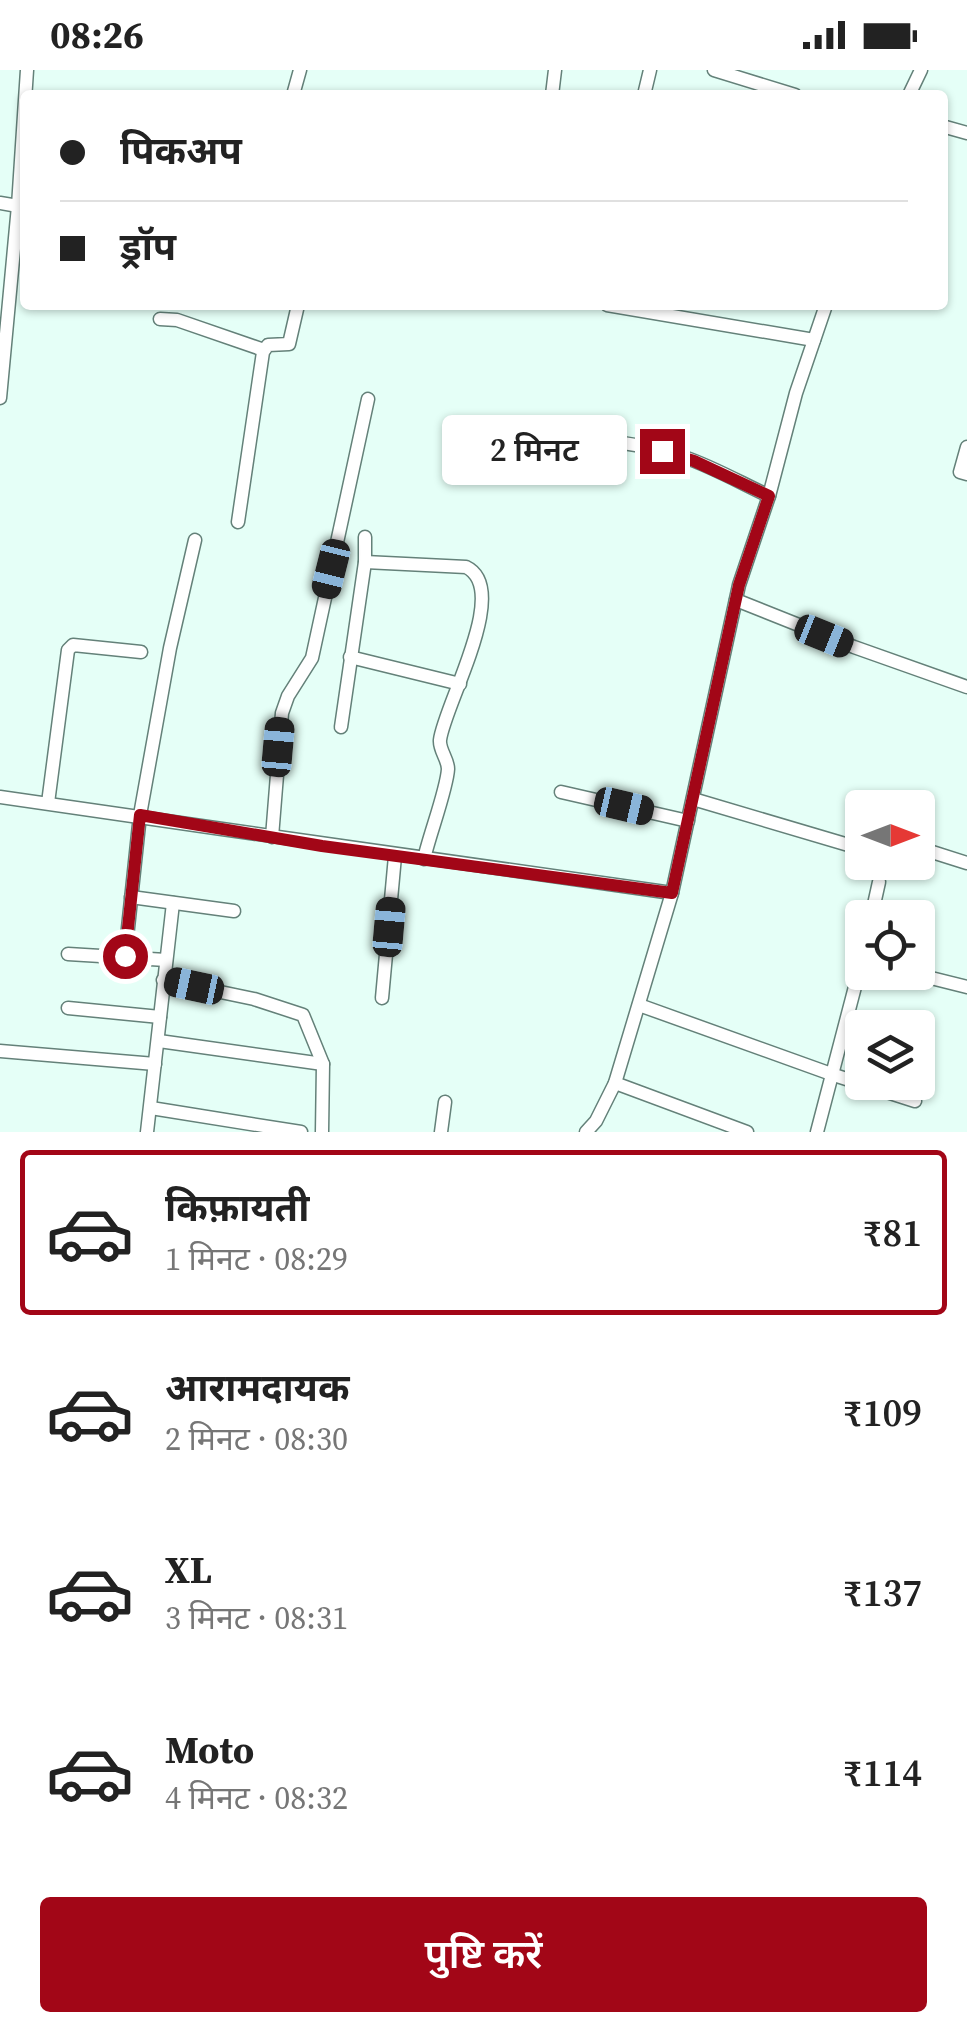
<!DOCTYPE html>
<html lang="hi">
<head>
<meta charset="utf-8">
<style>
  :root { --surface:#fff; --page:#f2f2f2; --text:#222; --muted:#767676; --line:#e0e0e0; --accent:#a20617 }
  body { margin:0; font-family:"Source Serif 4","Noto Sans Devanagari",serif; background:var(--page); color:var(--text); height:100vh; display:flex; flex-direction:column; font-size:38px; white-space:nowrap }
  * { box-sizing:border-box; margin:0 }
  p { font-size:32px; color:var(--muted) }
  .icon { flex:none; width:55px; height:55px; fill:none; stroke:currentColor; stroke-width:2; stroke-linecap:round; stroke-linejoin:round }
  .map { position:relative; height:1062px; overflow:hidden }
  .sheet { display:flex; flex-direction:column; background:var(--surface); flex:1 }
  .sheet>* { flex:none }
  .hud { position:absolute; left:20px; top:20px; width:928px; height:220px; border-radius:10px; box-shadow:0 2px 8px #0004; display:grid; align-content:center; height:220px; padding:0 40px; background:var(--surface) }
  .needle { width:65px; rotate:90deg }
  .fabs { position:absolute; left:845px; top:720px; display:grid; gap:20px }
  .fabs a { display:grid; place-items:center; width:90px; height:90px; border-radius:10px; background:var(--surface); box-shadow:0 2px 8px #0004; font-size:50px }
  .end { position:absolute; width:45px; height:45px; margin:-22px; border:12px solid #a20617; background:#fff; box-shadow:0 0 0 5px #fff }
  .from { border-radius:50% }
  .bubble { position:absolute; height:70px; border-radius:10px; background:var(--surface); box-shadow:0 2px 8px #0004; font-size:32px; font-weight:600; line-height:70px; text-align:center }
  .car { position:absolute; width:30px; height:60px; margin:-30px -15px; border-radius:12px; box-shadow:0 0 8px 2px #0007; background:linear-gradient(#222 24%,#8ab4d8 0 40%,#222 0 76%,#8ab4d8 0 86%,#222 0) }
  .hud b { display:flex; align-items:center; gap:35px; height:95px; font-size:38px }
  .hud b+b { border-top:2px solid var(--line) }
  .hud i { width:25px; height:25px; background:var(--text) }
  ul { padding:18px 0 0; list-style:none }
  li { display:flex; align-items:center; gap:30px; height:165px; margin:0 20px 15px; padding:0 20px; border:5px solid transparent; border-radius:10px }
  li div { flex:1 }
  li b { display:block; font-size:38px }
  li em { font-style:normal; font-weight:600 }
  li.on { border-color:var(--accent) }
  li>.icon { width:90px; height:90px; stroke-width:1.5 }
  .action { display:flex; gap:20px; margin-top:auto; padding:20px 40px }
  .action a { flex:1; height:115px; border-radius:10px; background:var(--accent); color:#fff; font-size:40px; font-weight:600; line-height:115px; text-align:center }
  .status { display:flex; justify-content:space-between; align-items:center; height:70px; padding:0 50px; background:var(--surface); direction:ltr }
  .status svg { height:28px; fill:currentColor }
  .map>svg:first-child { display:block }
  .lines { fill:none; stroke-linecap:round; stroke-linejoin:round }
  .minor-casing { stroke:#648179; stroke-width:15 }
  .minor { stroke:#fff; stroke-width:12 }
  .route { stroke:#a20617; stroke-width:12 }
</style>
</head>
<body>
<div class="status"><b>08:26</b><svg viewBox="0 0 49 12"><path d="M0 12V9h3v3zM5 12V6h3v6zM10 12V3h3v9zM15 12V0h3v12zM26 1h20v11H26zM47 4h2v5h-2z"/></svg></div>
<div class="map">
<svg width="967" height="1062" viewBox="0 0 967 1062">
  <rect width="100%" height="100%" fill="#e5fff7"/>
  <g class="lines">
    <!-- minor casing -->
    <g class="minor-casing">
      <g id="minor">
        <path d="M714 0 795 25"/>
        <path d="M293 25 300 0"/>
        <path d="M552 25 555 0"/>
        <path d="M644 25 650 0"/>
        <path d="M909 25 921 0"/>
        <path d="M942 56 967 63"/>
        <path d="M0 133 18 136 27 0"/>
        <path d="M607 235 814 270"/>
        <path d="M160 249 177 250 264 280"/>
        <path d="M0 328 18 136 25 137"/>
        <path d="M523 363C577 368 633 370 684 387 713 397 741 413 769 426"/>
        <path d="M967 377 960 402 967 404"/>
        <path d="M238 452 263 282 268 275 289 274 298 235"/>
        <path d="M365 492 466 497C512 519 444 635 440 670 439 680 448 689 448 699 447 719 429 766 424 789"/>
        <path d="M736 530 854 577 967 617"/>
        <path d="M350 587 460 614"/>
        <path d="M341 657 365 492V467"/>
        <path d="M561 722 688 751"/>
        <path d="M0 727C224 759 447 792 672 823"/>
        <path d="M693 729 862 779"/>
        <path d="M48 733 68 580 73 575 141 582"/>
        <path d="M272 767 282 643 288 626 312 588 368 329"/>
        <path d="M905 792 917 795 923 783 929 781 967 793"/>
        <path d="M131 827 234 841"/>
        <path d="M871 848 879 812"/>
        <path d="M68 884 166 890"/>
        <path d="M125 886 140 745 170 578 195 470"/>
        <path d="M907 902 967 917"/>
        <path d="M163 910 254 929 303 945 323 994 322 1062"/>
        <path d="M382 928 395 786"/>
        <path d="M639 935 834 1005 915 1031"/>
        <path d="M68 938 160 947"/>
        <path d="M159 971 323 994"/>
        <path d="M0 981 155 994"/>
        <path d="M615 1013 747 1062"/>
        <path d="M151 1038 301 1062"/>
        <path d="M147 1062 173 833"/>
        <path d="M441 1062 445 1032"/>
        <path d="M586 1062 596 1051 615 1013 672 823 739 515 769 426 796 323 826 235"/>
        <path d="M817 1062 862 890"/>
      </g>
    </g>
    <!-- minor -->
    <use href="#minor" class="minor"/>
  </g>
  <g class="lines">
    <!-- route -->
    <path class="route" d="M125 886 140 745 322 776 672 823 739 515 769 426 694 391 662 381"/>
  </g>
</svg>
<div class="fabs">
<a><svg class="needle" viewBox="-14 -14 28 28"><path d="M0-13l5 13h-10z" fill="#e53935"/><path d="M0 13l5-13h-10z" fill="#767676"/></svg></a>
<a><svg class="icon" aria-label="locate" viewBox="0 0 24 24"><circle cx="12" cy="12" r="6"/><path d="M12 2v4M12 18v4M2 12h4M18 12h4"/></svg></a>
<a><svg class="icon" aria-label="layers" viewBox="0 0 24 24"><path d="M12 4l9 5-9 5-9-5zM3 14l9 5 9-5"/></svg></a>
</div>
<i class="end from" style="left:125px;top:886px"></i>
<i class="end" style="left:662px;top:381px"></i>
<div class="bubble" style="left:442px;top:345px;width:185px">2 मिनट</div>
<i class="car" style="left:331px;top:499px;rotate:194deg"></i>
<i class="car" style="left:824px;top:566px;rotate:112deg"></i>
<i class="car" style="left:278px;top:677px;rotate:5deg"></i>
<i class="car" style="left:624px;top:736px;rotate:103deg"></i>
<i class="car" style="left:389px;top:857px;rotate:5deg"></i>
<i class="car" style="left:194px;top:916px;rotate:282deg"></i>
<div class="hud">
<b><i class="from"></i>पिकअप</b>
<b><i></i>ड्रॉप</b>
</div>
</div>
<section class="sheet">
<ul>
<li class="on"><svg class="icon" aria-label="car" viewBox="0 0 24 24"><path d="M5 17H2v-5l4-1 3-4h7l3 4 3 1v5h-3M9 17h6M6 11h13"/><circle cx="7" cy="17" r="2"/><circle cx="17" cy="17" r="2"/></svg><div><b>किफ़ायती</b><p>1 मिनट · 08:29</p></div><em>₹81</em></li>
<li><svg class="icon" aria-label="car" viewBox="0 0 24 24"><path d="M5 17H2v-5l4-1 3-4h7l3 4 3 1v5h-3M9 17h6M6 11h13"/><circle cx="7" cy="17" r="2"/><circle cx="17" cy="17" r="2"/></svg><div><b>आरामदायक</b><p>2 मिनट · 08:30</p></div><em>₹109</em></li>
<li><svg class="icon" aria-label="car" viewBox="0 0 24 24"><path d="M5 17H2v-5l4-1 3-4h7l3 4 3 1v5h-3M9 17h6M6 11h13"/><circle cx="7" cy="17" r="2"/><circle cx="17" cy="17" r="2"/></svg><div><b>XL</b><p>3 मिनट · 08:31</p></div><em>₹137</em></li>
<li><svg class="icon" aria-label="car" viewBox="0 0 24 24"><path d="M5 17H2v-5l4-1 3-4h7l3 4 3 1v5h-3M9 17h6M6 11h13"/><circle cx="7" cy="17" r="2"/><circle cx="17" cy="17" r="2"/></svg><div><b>Moto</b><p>4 मिनट · 08:32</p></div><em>₹114</em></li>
</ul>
<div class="action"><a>पुष्टि करें</a></div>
</section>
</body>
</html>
